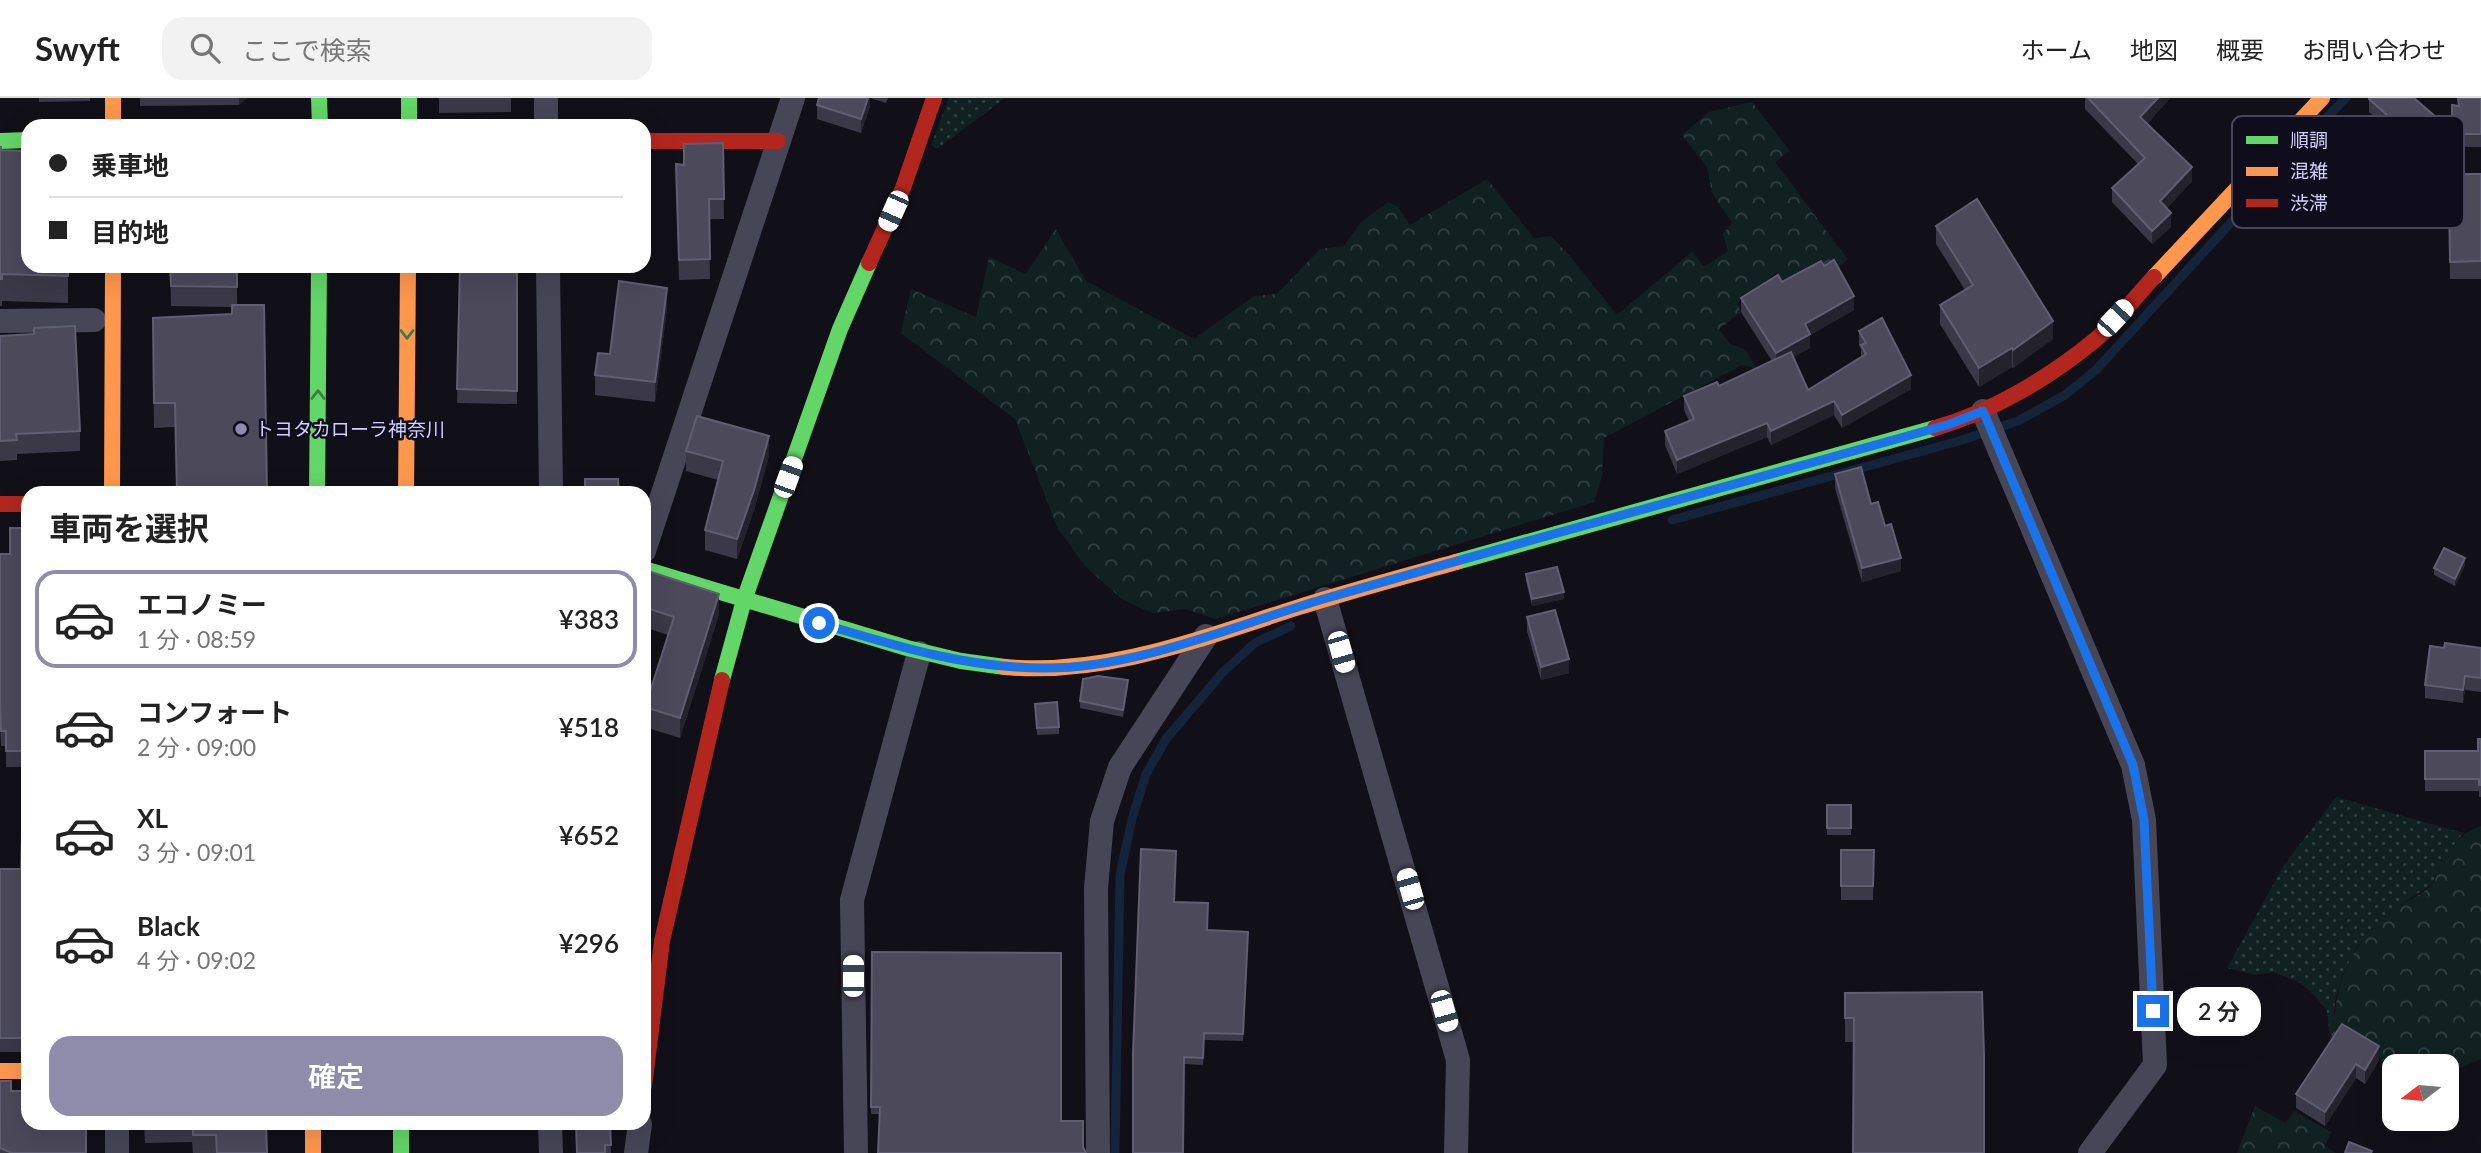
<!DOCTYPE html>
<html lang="ja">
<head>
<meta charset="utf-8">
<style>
  :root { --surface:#fff; --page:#f2f2f2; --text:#222; --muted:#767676; --line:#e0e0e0; --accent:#8e8caa }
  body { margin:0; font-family:Lato,"Noto Sans JP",sans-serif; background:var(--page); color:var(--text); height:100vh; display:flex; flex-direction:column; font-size:26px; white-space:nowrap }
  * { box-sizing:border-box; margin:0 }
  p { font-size:23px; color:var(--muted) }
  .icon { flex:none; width:38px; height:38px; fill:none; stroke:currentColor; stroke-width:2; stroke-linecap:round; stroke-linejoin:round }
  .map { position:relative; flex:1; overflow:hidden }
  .details { position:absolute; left:21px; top:388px; width:630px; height:644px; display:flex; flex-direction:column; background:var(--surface); border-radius:21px; box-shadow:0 7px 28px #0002 }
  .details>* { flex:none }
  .top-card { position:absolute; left:21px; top:21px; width:630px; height:154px; border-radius:21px; box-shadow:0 7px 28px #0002; display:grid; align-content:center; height:154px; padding:0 28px; background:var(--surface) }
  .needle { width:46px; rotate:254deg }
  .buttons { position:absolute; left:2382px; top:956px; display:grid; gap:14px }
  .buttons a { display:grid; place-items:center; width:77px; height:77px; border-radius:14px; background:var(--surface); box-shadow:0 7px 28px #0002; font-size:35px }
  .end { position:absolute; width:32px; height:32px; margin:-16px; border:9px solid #1a73e8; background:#fff; box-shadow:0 0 0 4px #fff }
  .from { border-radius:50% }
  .bubble { position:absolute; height:49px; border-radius:21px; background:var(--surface); box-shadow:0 7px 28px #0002; font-size:23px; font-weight:600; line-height:49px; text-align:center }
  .car { position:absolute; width:21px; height:42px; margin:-21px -10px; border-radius:9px; box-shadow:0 0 5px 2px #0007; background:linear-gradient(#fff 24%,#345 0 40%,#fff 0 76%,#345 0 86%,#fff 0) }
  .top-card b { display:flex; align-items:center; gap:24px; height:66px; font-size:26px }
  .top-card b+b { border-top:2px solid var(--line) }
  .top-card i { width:18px; height:18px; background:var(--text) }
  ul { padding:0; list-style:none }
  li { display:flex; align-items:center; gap:21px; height:98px; margin:0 14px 10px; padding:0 14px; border:4px solid transparent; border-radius:21px }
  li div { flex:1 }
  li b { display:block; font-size:26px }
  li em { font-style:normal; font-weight:600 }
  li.selected { border-color:var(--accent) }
  li>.icon { width:63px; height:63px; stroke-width:1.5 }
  h2 { padding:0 28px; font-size:32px; line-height:84px }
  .button { display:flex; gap:14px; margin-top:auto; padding:14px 28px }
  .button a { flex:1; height:80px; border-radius:21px; background:var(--accent); color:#fff; font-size:28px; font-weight:600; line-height:80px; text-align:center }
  header { display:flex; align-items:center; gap:42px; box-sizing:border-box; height:98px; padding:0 35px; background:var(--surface); border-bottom:2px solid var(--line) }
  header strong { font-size:33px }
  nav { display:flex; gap:38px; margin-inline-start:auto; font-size:24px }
  .search { width:490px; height:63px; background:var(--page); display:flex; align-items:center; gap:18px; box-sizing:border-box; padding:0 24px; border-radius:21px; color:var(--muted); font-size:26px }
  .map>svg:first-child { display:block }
  .grass { fill:url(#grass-dots) }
  .forest { fill:url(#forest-crowns) }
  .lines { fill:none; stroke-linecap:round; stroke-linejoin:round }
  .stream { stroke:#13243b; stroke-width:9 }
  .street { stroke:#474657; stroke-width:24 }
  .fast { stroke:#63d668; stroke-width:16 }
  .slow { stroke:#ff974d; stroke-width:16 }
  .jam { stroke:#b3261e; stroke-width:16 }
  .wall { fill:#3b3947 }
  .shaded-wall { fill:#24222c }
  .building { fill:#4b495a; stroke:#605e73; stroke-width:2 }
  .oneway { stroke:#3d7c45 }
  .route { stroke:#1a73e8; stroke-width:9 }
  .poi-dot { fill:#8e8caa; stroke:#0f0d1b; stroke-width:2.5 }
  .labels { text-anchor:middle; stroke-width:5; stroke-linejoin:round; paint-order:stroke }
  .poi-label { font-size:19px; fill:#d1cef9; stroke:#0f0d1b; text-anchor:start }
  .key { fill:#0f0d1b; stroke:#49475e; stroke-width:2 }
  .key-label { font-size:19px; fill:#d1cef9 }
</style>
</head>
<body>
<header>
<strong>Swyft</strong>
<div class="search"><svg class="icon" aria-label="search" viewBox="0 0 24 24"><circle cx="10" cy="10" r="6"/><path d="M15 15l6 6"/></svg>ここで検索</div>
<nav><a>ホーム</a><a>地図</a><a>概要</a><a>お問い合わせ</a></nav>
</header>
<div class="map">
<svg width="2481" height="1055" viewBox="0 0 2481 1055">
  <defs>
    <pattern id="grass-dots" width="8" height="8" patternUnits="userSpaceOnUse" patternTransform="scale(1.75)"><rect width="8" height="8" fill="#112122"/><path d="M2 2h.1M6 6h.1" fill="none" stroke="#334043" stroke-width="1.8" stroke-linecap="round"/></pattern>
    <pattern id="forest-crowns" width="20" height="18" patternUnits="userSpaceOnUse" patternTransform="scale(1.75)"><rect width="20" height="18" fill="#112122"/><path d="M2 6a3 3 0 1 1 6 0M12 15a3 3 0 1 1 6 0" fill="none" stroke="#334043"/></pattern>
  </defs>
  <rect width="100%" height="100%" fill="#111018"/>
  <!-- grass -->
  <g class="grass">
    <path d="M949 0H1005L937 51 931 47Z"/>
    <path d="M2336 699 2463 735 2443 762 2431 787 2391 813 2357 848 2343 876 2335 902 2331 948 2327 913 2317 900 2301 885 2273 874 2254 877 2227 870 2284 767Z"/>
  </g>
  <!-- forest -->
  <g class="forest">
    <path d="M1752 4 1790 53 1775 64 1848 162 1830 175 1819 162 1784 184 1777 174 1737 205 1741 214 1719 231 1730 246 1746 252 1756 270 1742 267 1604 340 1602 378 1594 404 1216 521 1186 511 1153 515 1123 502 1086 469 1058 431 1015 321 901 235 911 191 976 219 989 159 1026 176 1056 131 1086 183 1194 241 1254 198 1277 196 1320 151 1344 148 1360 125 1388 104 1398 109 1410 127 1487 81 1534 140 1551 138 1569 157 1617 217 1692 154 1704 169 1728 153 1723 136 1732 125 1712 95 1707 69 1682 37 1709 14Z"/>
    <path d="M2481 728V961L2447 976 2446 968 2394 969 2340 938 2331 948C2336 889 2343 854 2390 814 2401 804 2420 799 2431 788 2435 783 2438 774 2440 768 2449 750 2462 734 2481 728Z"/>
    <path d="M2255 1008 2285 1025 2294 1013 2331 1034 2325 1048 2336 1055H2237Z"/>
  </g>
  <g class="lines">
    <!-- stream -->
    <g class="stream">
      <path d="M2328 18 2346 0"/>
      <path d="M1672 422 1959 343 2018 323 2065 297 2096 272 2288 62"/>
      <path d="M1115 1055 1120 777 1132 721 1146 676 1166 641 1223 574 1255 545 1291 528"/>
    </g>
    <!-- street -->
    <g class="street">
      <path d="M546 0V28"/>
      <path d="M548 168 551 396"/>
      <path d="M0 223 94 222"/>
      <path d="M1983 313 2133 667 2144 722 2155 967 2090 1055"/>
      <path d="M644 453 793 0"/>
      <path d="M1325 501 1458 962 1456 1055"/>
      <path d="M117 1026V1055"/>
      <path d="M550 1026 551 1055"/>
      <path d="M636 1055 640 1026"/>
      <path d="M856 1055 852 802 919 555"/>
      <path d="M1098 1055 1096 790 1102 723 1120 669 1206 538"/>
    </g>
    <!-- fast -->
    <g class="fast">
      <path d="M319 0 320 28"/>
      <path d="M409 0V28"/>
      <path d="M0 43 28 42"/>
      <path d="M317 396 319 168"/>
      <path d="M1456 464 1935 330"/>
      <path d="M644 471 907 550 961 563 1005 569"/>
      <path d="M722 582 744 502 840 231 869 165"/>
      <path d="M401 1026V1055"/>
    </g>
    <!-- slow -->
    <g class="slow">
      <path d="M113 0V28"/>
      <path d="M2154 179 2322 0"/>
      <path d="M112 396 113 168"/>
      <path d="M406 396 408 168"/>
      <path d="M1005 569C1106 578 1202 540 1296 510 1349 493 1402 479 1456 464"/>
      <path d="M0 973H28"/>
      <path d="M313 1026V1055"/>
    </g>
    <!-- jam -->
    <g class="jam">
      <path d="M644 43H778"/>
      <path d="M869 165 903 90 934 0"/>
      <path d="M1935 330C1992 314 2050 279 2095 242 2117 224 2135 199 2154 179"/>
      <path d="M0 406H28"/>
      <path d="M644 988 662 843 722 582"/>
    </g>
  </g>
  <!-- wall -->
  <g class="wall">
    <path d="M39 0H90V3L39 4Z"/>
    <path d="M140 0H247L239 7 140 8Z"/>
    <path d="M439 0H511V14L439 15Z"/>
    <path d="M819 0H888L886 5 870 0V8L861 35 817 21V7Z"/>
    <path d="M2085 0H2170L2147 26 2192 83 2167 110 2171 129 2152 146 2112 104V90L2138 66 2085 11Z"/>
    <path d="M2481 0V49H2421L2415 56 2369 14V1L2452 33 2459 8Z"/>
    <path d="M723 45 724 121H709L710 181 679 182 676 86 684 67Z"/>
    <path d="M0 49 68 168V205L2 203V208H0Z"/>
    <path d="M2481 76V181H2450L2449 91H2454Z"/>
    <path d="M1936 128 2053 241 2013 270 2012 269 1979 289 1940 226V207L1965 192 1936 146Z"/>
    <path d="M170 168H237V207L175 329 154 330 153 245 232 216V209L171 208Z"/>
    <path d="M460 168H517V306L457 305Z"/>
    <path d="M1782 184 1854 212 1810 237V250L1793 259 1808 292 1861 259V251L1859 247V233L1911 291 1842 330 1834 317 1771 347 1767 339 1677 376 1665 347V333L1689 323 1684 312V298L1719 288 1772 263 1741 214V200Z"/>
    <path d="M667 210 655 304 595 297V277L610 256Z"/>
    <path d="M0 238 80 333V353L17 356V362L0 363Z"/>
    <path d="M686 353 769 358 754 412 737 461 705 452V432L718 382 686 373Z"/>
    <path d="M1835 376 1871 406 1885 428 1901 473 1862 484 1835 390Z"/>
    <path d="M28 430V673H23V669H6V648H1L0 619V456H10Z"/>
    <path d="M2465 467 2455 488 2434 477V470Z"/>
    <path d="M1526 476 1564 501 1532 508 1526 483Z"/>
    <path d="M644 485 719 516 680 640 645 629V609L668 537 644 529Z"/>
    <path d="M1527 519 1569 575 1541 582 1527 533Z"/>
    <path d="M2444 550H2481V594L2465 592 2463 605 2425 600V587Z"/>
    <path d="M1128 589 1123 619 1080 610V603Z"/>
    <path d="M1035 606 1059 629V636L1037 637Z"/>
    <path d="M2481 641V699H2479V693H2425V653H2478Z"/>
    <rect x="1827" y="707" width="24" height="30"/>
    <path d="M28 736V954H0V771H21Z"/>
    <path d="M1841 752H1874L1873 802H1841Z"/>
    <path d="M644 753 649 768 646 791H644Z"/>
    <path d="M1174 804 1208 832 1248 834 1243 943 1204 942 1203 967 1184 966Z"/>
    <path d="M872 854 879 1016H871Z"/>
    <path d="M1845 895 1984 1055 1854 944H1845Z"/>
    <path d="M2342 926 2379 962 2365 986 2356 980 2325 1028 2296 1010V996Z"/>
    <path d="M0 983 11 993 86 1055H0Z"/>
    <path d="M144 1026H266L267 1055H193L192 1044 145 1045Z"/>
    <path d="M610 1026 611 1055H576Z"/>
  </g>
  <!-- shaded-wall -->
  <g class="shaded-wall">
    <path d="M239 0H247L239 7Z"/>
    <path d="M868 0H870V8L861 35V21Z"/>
    <path d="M2158 0H2170L2140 33V19Z"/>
    <path d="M2421 36V49L2415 56V42Z"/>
    <path d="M2192 69V83L2160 117V103Z"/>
    <path d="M2171 115V129L2152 146V133Z"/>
    <path d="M667 190V210L655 304V284Z"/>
    <path d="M1854 198V212L1810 237V250L1776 269V255L1805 226Z"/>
    <path d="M2053 223V241L2013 270V252Z"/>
    <path d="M2012 250V269L1979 289V270Z"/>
    <path d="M1911 277V291L1842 330V317Z"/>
    <path d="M1834 303V317L1771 347V333Z"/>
    <path d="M1767 325V339L1677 376V362Z"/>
    <path d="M769 338V358L754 412 737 461V441Z"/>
    <path d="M1901 460V473L1862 484V470Z"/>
    <path d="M2465 460V467L2455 488V481Z"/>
    <path d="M1564 494V501L1532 508V501Z"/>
    <path d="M719 496V516L680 640V620Z"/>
    <path d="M1569 561V575L1541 582V569Z"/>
    <path d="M2465 578V592L2463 605V592Z"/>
    <path d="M1128 582V589L1123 619V612Z"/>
    <path d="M649 754V768L646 791V777Z"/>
    <path d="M2379 948V962L2365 986V972Z"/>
    <path d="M2356 966V980L2325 1028V1014Z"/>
  </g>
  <!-- building -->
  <g class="building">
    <path d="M819 0H868L861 21 817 7Z"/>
    <path d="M2088 0H2158L2140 19 2192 69 2160 103 2171 115 2152 133 2112 90 2145 60Z"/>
    <path d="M2369 0H2414L2452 33V7L2459 8 2458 0H2481V36H2421L2415 42 2369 1Z"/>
    <path d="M723 45 724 101H709L710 161 679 162 676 66 684 67V46Z"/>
    <path d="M0 49H1V52L28 53V168H68V178L2 176V181H0Z"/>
    <path d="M2454 76H2481V163L2450 164 2449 91H2454Z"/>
    <path d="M1977 101 2053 223 2013 252 2012 250 1979 270 1940 207 1973 187 1936 128Z"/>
    <path d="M1834 162 1854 198 1805 226 1810 236 1776 255 1741 200 1778 177 1782 184 1821 163 1824 168Z"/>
    <path d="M170 168H237V189L171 188Z"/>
    <path d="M460 168H517V293L457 291Z"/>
    <path d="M619 183 667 190 655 284 595 277 598 255 610 256Z"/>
    <path d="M232 207H264L267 396H177L175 305H154L153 220 232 216Z"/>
    <path d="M1882 220 1911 277 1842 317 1834 303 1771 333 1767 325 1677 362 1665 333 1694 321 1684 298 1717 284 1719 288 1791 254 1808 292 1866 256 1861 247 1866 245 1859 233Z"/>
    <path d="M75 228 80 333 16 336 17 342 0 343V238L34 236V230Z"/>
    <path d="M697 318 769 338 754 392 737 441 705 432 723 363 686 353Z"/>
    <path d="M1861 369 1871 406 1878 404 1885 428 1891 426 1901 460 1862 470 1835 376Z"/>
    <path d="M585 381H618L619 396H585Z"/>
    <path d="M10 430H28V658H23V653H6V633H1L0 604V456H10Z"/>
    <path d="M2444 450 2465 460 2455 481 2434 470Z"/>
    <path d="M1557 469 1564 494 1532 501 1526 476Z"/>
    <path d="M648 473 719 496 680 620 645 609 674 519 644 509V485Z"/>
    <path d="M1555 512 1569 561 1541 569 1527 519Z"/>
    <path d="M2445 545 2481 550V580L2465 578 2463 592 2425 587 2430 548 2444 550Z"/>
    <path d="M1098 578 1128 582 1123 612 1080 603 1083 581Z"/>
    <path d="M1057 604 1059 629 1037 630 1035 606Z"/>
    <path d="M2478 641H2481V687H2479V681H2425V653H2478Z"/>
    <rect x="1827" y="707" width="24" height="23"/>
    <path d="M22 736H28V940H0V771H21Z"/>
    <path d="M1141 751 1176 753 1174 804 1208 805 1207 832 1248 834 1243 936 1204 935 1203 960 1184 959 1183 1055H1133V956Z"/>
    <path d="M1841 752H1874L1873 788H1841Z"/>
    <path d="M644 753 649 754 646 777H644Z"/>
    <path d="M872 854 1061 855V1023H1083V1049L1086 1055H878L880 1009H871Z"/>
    <path d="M1982 894 1984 957V1055H1853L1854 920H1845V895Z"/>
    <path d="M2342 926 2379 948 2365 972 2356 966 2325 1014 2296 996Z"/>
    <path d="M0 983H11V993H28V1026H86V1055H12L0 1050Z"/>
    <path d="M193 1026H266L267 1055H217L216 1037H193Z"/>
    <path d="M576 1026H610L611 1047H605V1055H577Z"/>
    <path d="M2349 1044 2372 1053 2371 1055H2345Z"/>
  </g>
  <!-- one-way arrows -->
  <defs><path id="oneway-chevron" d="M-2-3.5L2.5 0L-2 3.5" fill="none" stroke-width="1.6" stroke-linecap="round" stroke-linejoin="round" transform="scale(1.75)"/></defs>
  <g class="oneway">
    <use href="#oneway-chevron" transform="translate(407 236) rotate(90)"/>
    <use href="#oneway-chevron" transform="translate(318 297) rotate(-90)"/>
  </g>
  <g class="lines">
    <!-- route -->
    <path class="route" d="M819 525C893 547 965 570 1043 570 1136 571 1238 526 1327 500 1534 440 1742 385 1950 326L1983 313 2133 667 2144 722 2153 913"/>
  </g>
  <!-- markers -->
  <circle class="poi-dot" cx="241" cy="331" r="7"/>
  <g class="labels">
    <!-- poi labels -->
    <g class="poi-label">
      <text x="255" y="338">トヨタカローラ神奈川</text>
    </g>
  </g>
  <!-- legend -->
  <rect x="2232" y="18" width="232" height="112" rx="10" class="key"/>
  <rect x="2246" y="38" width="32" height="8" fill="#63d668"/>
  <rect x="2246" y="69" width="32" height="9" fill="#ff974d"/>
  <rect x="2246" y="101" width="32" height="8" fill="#b3261e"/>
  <g class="key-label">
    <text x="2290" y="49">順調</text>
    <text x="2290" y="80">混雑</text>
    <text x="2290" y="112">渋滞</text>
  </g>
</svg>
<div class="buttons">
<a><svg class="needle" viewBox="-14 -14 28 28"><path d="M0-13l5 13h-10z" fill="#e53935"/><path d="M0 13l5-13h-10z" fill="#767676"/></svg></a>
</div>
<i class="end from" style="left:819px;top:525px"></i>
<i class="end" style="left:2153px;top:913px"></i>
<div class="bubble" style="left:2177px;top:889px;width:84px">2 分</div>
<i class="car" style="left:893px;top:113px;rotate:204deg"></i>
<i class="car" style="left:2115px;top:220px;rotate:43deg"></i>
<i class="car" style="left:788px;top:379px;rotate:20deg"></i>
<i class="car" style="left:1341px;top:554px;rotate:164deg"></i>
<i class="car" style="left:1410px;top:791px;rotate:344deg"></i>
<i class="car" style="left:853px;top:878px;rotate:0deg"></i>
<i class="car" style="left:1444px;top:913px;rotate:164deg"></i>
<div class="top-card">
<b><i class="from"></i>乗車地</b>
<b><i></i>目的地</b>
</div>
<section class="details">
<h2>車両を選択</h2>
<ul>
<li class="selected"><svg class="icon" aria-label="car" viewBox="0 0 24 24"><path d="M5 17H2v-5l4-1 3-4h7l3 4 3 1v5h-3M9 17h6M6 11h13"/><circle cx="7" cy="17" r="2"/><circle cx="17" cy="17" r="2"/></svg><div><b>エコノミー</b><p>1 分 · 08:59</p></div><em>¥383</em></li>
<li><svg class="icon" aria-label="car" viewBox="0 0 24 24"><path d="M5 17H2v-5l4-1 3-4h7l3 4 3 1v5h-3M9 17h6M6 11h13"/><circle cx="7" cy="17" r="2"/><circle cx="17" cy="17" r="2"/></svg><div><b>コンフォート</b><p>2 分 · 09:00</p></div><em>¥518</em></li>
<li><svg class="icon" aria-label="car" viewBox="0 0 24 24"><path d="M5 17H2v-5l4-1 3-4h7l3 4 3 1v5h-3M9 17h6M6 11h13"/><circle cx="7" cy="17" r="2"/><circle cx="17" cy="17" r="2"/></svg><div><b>XL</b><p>3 分 · 09:01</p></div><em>¥652</em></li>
<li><svg class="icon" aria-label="car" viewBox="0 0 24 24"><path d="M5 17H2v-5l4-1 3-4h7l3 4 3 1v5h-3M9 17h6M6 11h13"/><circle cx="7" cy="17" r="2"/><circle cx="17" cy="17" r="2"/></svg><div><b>Black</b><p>4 分 · 09:02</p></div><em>¥296</em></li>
</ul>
<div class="button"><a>確定</a></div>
</section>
</div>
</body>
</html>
